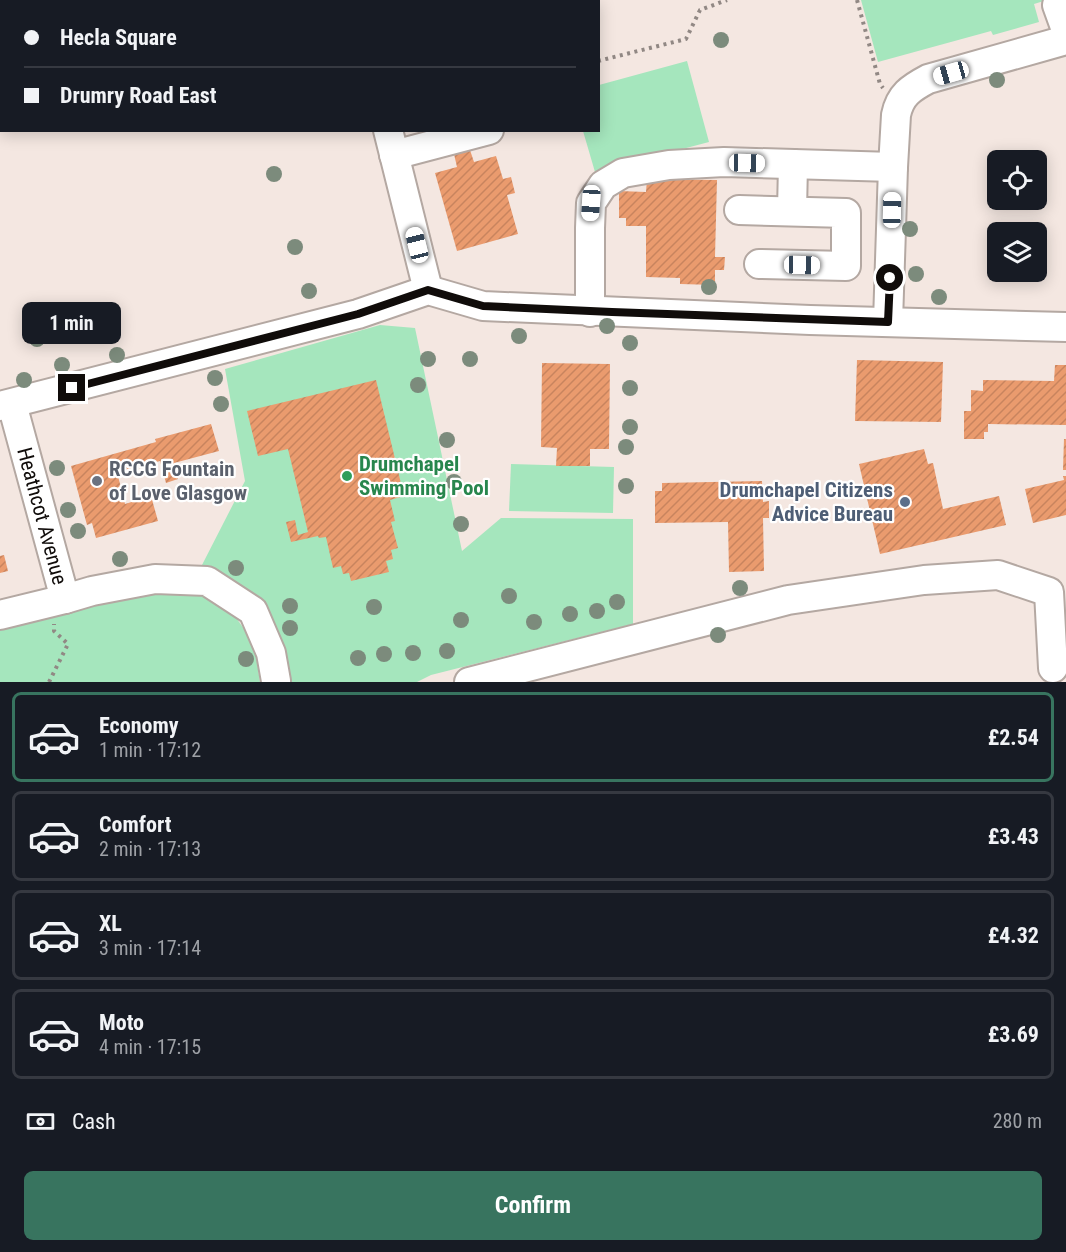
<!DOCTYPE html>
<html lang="en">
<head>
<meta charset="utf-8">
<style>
  :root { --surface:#171b24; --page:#242831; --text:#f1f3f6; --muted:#9ea1a6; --line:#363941; --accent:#38745f }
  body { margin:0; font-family:"Roboto Condensed",sans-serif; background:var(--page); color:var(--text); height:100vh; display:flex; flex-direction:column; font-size:22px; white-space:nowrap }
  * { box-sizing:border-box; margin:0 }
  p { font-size:20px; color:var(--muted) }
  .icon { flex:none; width:33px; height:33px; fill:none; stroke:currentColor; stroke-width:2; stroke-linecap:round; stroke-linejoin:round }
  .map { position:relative; height:682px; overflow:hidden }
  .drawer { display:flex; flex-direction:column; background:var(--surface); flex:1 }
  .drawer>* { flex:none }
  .banner { position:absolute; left:0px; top:0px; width:600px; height:132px; box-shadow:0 3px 15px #0003; display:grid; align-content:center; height:132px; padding:0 24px; background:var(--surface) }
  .tools { position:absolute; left:987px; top:150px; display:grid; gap:12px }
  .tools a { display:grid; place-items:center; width:60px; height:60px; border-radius:9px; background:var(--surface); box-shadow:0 3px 15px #0003; font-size:30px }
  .end { position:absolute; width:27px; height:27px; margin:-14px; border:8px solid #100c0a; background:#fff; box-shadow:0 0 0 3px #fff }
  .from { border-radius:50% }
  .bubble { position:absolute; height:42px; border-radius:9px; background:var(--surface); box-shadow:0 3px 15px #0003; font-size:20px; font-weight:700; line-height:42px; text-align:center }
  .car { position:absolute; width:18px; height:36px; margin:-18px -9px; border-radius:8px; box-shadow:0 0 4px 2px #0007; background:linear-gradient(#fff 24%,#345 0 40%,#fff 0 76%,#345 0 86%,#fff 0) }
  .banner b { display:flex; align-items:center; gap:21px; height:57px; font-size:22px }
  .banner b+b { border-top:2px solid var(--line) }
  .banner i { width:15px; height:15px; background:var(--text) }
  ul { padding:10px 0 0; list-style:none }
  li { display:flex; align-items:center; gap:18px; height:90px; margin:0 12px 9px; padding:0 12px; border:3px solid var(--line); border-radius:9px }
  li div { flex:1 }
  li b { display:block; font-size:22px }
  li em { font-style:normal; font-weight:700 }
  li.on { border-color:var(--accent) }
  li>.icon { width:54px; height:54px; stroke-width:1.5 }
  .pay { display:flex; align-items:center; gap:15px; height:66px; padding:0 24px; font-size:22px }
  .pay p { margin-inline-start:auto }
  .button { display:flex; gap:12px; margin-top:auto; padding:12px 24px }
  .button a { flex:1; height:69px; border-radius:9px; background:var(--accent); color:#fff; font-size:24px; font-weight:700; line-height:69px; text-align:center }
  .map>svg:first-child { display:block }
  .green { fill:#a5e6bd }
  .building { fill:url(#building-hatch) }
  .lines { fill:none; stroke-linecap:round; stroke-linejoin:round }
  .minor-casing { stroke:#b4a8a2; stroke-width:32 }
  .path { stroke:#918884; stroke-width:4; stroke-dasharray:3 4.5; stroke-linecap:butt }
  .minor { stroke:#fff; stroke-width:28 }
  .tree { fill:#7c8b7c }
  .route { stroke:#100c0a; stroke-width:8 }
  .leisure-dot { fill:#2e9e5b; stroke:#fff; stroke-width:2 }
  .worship-dot { fill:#6b7280; stroke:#fff; stroke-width:2 }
  .service-dot { fill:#5c6f8a; stroke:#fff; stroke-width:2 }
  .labels { text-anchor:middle; stroke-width:4.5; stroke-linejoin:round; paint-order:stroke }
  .leisure-label { font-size:21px; font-weight:bold; fill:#27864d; stroke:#fff; text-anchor:start }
  .worship-label { font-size:21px; font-weight:bold; fill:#5b616d; stroke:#fff; text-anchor:start }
  .service-label { font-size:21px; font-weight:bold; fill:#4e5e75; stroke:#fff; text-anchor:end }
  .street-label { font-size:21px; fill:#100c0a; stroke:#fff }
</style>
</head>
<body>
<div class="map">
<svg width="1066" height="682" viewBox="0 0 1066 682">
  <defs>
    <pattern id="building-hatch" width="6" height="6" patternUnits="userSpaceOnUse" patternTransform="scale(1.5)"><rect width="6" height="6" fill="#ea9b6e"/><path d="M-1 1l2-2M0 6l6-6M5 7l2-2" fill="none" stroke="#c8845e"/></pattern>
  </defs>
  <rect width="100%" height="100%" fill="#f4e7e1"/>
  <!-- green -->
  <g class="green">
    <path d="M861 0H1047L1034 4 1039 22 993 35 991 31 878 62Z"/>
    <path d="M687 61 709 142 595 172 583 131 598 130 599 85Z"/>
    <path d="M380 325 415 328 462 551 501 518 633 519V624L431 675 417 682H287L227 580 202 565 245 481 225 369Z"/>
    <path d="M511 464 614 467 613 513 509 511Z"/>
    <path d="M158 587 192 589 232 612 254 643 260 682H0V628Z"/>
  </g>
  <!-- building -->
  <g class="building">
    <path d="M470 150 474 162 496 156 503 179 511 177 515 193 507 195 518 234 457 251 435 173 457 167 454 154Z"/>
    <path d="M647 179 717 180 715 257H725L724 270H715V285L680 284V278L646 277V226H626V218H619V191L646 192Z"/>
    <path d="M857 360 943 362 941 422 855 421Z"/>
    <path d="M542 363 610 364 609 449H590V466H556L557 448 541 447Z"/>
    <path d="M1055 365H1066V425L988 424V432H984V439H964V411H971V390L983 391V380L1054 381Z"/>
    <path d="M376 380 404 496 390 500 395 521 391 522 398 548 391 550 393 559 386 561 389 572 351 581 349 573 343 574 341 566 333 568 326 537 319 538 318 536 291 542 286 522 295 520 298 535 308 532 288 449 258 456 247 411Z"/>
    <path d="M211 424 219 451 174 463 178 479 166 483 160 461 117 472 125 504 151 496 158 521 96 538 92 523 87 525 71 466 156 442 155 439Z"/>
    <path d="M1064 439H1066V470H1063Z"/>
    <path d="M924 449 928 464 933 463 943 509 999 496 1006 525 880 554 859 464Z"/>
    <path d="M1063 476H1066V515L1033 523 1025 489 1064 480Z"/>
    <path d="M762 481 763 502 769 501V518H763L764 571 729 572 728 522 655 523V491H662V483Z"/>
    <path d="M4 555 8 571 0 573V556Z"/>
  </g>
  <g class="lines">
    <!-- minor casing -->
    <g class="minor-casing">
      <g id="minor">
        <path d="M355 0 356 2"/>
        <path d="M1057 5 1066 30"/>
        <path d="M388 130 428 290"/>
        <path d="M394 155 489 130"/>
        <path d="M739 210 846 213V266L759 264"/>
        <path d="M792 211 793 164"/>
        <path d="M590 312V228L591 203 603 185 623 173 669 165 724 162 893 167"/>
        <path d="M888 322 893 167 896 115C900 95 911 88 928 79L1066 40"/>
        <path d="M0 406 358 314 428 290 483 306 810 320 1066 327"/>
        <path d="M65 599 92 591 155 579 207 581 253 611 271 653 276 681"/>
        <path d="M0 615 65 599 12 404"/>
        <path d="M469 682 788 600 924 580 998 575 1049 592 1053 668"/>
      </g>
    </g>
    <!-- path -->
    <g class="path">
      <path d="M857 0 880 84 883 88"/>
      <path d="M598 61 686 39 700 10 727 0"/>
      <path d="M49 682 68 644 54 631V624"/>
    </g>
    <!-- minor -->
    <use href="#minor" class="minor"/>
  </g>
  <!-- trees -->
  <g class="tree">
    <circle cx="721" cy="40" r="8"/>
    <circle cx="997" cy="80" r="8"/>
    <circle cx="274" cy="174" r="8"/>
    <circle cx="910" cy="229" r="8"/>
    <circle cx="295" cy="247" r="8"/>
    <circle cx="916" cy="274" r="8"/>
    <circle cx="709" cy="287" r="8"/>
    <circle cx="309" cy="291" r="8"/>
    <circle cx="939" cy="297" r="8"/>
    <circle cx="607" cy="326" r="8"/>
    <circle cx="519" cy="336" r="8"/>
    <circle cx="37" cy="339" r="8"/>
    <circle cx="630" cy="343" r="8"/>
    <circle cx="117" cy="355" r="8"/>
    <circle cx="428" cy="359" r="8"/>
    <circle cx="470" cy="359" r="8"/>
    <circle cx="62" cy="365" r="8"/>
    <circle cx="215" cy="378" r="8"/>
    <circle cx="24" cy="380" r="8"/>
    <circle cx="418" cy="385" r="8"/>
    <circle cx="630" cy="388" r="8"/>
    <circle cx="221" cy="404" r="8"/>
    <circle cx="630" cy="427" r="8"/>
    <circle cx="447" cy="440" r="8"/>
    <circle cx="626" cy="447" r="8"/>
    <circle cx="57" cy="468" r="8"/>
    <circle cx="454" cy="482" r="8"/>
    <circle cx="626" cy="486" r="8"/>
    <circle cx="68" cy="510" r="8"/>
    <circle cx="461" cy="524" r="8"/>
    <circle cx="78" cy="531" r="8"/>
    <circle cx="120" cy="559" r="8"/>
    <circle cx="236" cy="568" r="8"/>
    <circle cx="740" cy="588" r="8"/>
    <circle cx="509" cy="596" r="8"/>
    <circle cx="617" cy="602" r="8"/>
    <circle cx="290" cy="606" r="8"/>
    <circle cx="374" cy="607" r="8"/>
    <circle cx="597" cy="611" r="8"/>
    <circle cx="570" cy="614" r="8"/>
    <circle cx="461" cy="620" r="8"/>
    <circle cx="534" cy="622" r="8"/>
    <circle cx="290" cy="628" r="8"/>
    <circle cx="718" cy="635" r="8"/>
    <circle cx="447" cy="651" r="8"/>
    <circle cx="413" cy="653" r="8"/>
    <circle cx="384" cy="654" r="8"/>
    <circle cx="358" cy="658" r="8"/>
    <circle cx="246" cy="659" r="8"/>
  </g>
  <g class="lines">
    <!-- route -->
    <path class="route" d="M72 388 358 314 428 290 483 306 612 312 888 322 890 278"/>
  </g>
  <!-- markers -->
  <circle class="leisure-dot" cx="347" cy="476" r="6"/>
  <circle class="worship-dot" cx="97" cy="481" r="6"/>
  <circle class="service-dot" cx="905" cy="502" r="6"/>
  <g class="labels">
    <!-- leisure labels -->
    <g class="leisure-label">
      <text x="359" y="471">Drumchapel<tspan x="359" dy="24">Swimming Pool</tspan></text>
    </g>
    <!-- worship labels -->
    <g class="worship-label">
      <text x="109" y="476">RCCG Fountain<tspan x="109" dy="24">of Love Glasgow</tspan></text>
    </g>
    <!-- service labels -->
    <g class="service-label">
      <text x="893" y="497">Drumchapel Citizens<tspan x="893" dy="24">Advice Bureau</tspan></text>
    </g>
    <!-- street labels -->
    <g class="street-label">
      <text transform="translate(42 516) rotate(75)" y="7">Heathcot Avenue</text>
    </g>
  </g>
</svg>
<div class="tools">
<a><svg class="icon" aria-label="locate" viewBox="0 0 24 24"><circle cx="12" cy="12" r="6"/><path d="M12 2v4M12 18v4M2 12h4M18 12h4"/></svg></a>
<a><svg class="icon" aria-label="layers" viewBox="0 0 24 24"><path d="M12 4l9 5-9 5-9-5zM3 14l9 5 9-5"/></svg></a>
</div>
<i class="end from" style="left:890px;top:278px"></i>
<i class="end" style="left:72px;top:388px"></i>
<div class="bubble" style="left:22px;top:302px;width:99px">1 min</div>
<i class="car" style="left:951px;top:73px;rotate:254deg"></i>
<i class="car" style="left:747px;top:163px;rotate:91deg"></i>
<i class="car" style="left:591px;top:203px;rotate:184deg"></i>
<i class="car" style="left:892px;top:210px;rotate:1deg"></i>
<i class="car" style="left:417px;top:245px;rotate:346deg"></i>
<i class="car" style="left:802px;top:265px;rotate:91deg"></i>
<div class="banner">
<b><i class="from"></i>Hecla Square</b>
<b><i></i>Drumry Road East</b>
</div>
</div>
<section class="drawer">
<ul>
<li class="on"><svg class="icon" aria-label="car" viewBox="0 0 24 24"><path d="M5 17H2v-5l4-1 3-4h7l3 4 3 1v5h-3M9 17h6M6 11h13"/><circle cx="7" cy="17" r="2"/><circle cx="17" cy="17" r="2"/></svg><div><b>Economy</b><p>1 min · 17:12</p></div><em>£2.54</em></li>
<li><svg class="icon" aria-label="car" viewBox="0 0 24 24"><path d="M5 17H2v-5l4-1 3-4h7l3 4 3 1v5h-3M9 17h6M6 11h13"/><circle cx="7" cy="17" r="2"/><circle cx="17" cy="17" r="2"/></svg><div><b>Comfort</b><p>2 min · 17:13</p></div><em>£3.43</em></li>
<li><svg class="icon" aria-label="car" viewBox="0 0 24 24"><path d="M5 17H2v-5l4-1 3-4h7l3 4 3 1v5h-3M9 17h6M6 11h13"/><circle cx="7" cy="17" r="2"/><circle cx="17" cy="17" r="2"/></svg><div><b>XL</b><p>3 min · 17:14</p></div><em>£4.32</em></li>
<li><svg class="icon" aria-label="car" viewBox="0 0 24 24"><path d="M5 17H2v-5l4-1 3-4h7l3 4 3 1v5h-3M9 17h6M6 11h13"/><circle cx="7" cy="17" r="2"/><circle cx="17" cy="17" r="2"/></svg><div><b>Moto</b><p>4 min · 17:15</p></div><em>£3.69</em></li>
</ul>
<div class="pay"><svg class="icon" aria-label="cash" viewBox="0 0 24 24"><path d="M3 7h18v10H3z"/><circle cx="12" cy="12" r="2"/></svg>Cash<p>280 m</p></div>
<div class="button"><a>Confirm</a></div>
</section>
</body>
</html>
